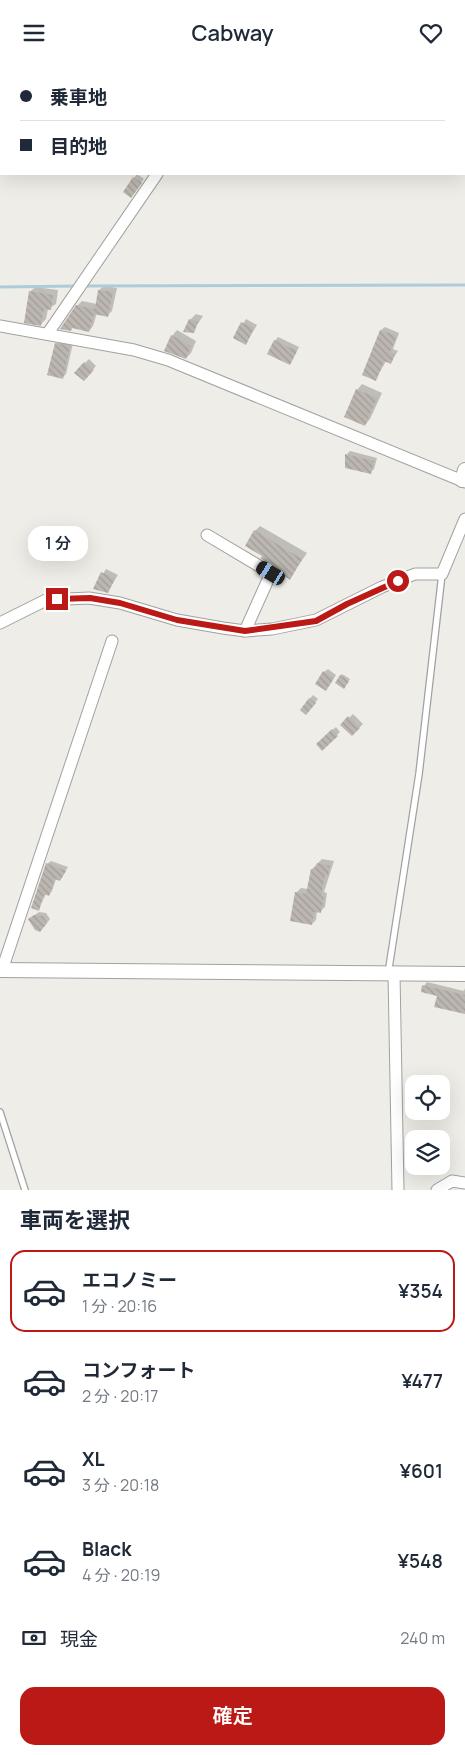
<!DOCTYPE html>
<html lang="ja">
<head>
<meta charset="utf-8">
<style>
  :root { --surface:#fff; --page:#f2f2f3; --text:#1f2937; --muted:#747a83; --line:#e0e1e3; --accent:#bb1915 }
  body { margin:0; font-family:Manrope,"Noto Sans JP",sans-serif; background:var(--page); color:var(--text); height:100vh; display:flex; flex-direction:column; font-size:19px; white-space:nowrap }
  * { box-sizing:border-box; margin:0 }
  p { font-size:16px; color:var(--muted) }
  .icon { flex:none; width:28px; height:28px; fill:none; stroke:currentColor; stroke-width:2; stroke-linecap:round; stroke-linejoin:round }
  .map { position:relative; height:1125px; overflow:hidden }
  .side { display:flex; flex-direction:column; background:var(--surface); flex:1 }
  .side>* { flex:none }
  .banner { position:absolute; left:0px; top:0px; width:465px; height:110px; box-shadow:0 5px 20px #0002; display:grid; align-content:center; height:110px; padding:0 20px; background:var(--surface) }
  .buttons { position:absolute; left:405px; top:1010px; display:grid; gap:10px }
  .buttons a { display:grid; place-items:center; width:45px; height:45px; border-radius:10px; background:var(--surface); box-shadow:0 5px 20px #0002; font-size:25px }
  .end { position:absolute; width:22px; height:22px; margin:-11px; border:6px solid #bb1915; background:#fff; box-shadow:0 0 0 2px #fff }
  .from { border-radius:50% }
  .bubble { position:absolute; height:35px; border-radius:15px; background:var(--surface); box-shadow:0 5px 20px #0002; font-size:16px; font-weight:600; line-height:35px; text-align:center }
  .car { position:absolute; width:15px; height:30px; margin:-15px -8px; border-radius:6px; box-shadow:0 0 4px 1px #0007; background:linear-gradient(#222 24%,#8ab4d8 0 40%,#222 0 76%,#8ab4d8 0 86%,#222 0) }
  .banner b { display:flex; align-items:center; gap:18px; height:48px; font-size:19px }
  .banner b+b { border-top:1px solid var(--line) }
  .banner i { width:12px; height:12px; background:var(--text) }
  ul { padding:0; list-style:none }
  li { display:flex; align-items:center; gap:15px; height:82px; margin:0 10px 8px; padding:0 10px; border:2px solid transparent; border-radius:15px }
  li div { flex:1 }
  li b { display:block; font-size:19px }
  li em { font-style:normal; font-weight:600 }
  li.current { border-color:var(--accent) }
  li>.icon { width:45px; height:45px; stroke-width:1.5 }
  h2 { padding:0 20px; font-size:22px; line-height:60px }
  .pay { display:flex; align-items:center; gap:12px; height:55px; padding:0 20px; font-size:19px }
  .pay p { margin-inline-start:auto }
  .cta { display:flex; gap:10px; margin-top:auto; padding:10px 20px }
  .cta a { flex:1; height:58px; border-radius:15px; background:var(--accent); color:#fff; font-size:20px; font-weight:600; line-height:58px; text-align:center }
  header { display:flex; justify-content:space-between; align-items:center; height:65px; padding:0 20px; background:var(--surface); font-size:22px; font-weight:600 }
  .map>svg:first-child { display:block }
  .shadow { fill:#0003 }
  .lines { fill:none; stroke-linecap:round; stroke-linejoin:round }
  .stream { stroke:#accdd8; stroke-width:3 }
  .building { fill:url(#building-back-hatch) }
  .service-casing { stroke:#a1a1a1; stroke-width:8 }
  .minor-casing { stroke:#a1a1a1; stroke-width:13 }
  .tertiary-casing { stroke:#a1a1a1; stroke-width:16 }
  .service { stroke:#fff; stroke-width:5.5 }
  .minor { stroke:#fff; stroke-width:11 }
  .tertiary { stroke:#fff; stroke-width:14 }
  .route { stroke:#bb1915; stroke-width:6 }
</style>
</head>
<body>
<header><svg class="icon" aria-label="menu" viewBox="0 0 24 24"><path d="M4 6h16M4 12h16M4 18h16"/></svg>Cabway<svg class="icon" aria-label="heart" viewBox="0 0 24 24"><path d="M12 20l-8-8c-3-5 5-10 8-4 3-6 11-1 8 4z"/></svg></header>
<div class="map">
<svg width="465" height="1125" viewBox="0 0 465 1125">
  <defs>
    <pattern id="building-back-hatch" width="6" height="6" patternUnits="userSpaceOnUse" patternTransform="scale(1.25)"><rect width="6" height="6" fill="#bcb6b0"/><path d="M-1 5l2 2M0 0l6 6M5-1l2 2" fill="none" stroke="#a19c97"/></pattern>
  </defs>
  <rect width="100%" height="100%" fill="#efede7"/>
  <!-- shadow -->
  <g class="shadow">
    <path d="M137 109 144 114 131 132 124 127Z"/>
    <path d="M104 221 117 223 112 246 107 251 97 248 93 261 89 266 73 262 71 265 77 241 82 236 97 239 99 225Z"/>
    <path d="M35 222 58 225 56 239 48 244 46 254 41 259 30 227Z"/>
    <path d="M196 249 203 251 193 266 190 255Z"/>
    <path d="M246 254 257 260 246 278 235 272Z"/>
    <path d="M385 262 399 268 393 284 398 286 390 298 386 296 376 314 381 265Z"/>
    <path d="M177 265 196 276 191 288 186 293 172 271Z"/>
    <path d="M278 272 299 282 290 299 275 276Z"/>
    <path d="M59 276 73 278 66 309 62 313 56 279Z"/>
    <path d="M89 294 96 301 84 314 76 307Z"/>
    <path d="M362 319 382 328 370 354 365 360 357 325Z"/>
    <path d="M350 386 377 393 374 404 370 408 347 389Z"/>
    <path d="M260 461 307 488 290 513 255 466Z"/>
    <path d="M106 504 118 510 107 527 95 523Z"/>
    <path d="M328 604 336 610 329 621 324 607Z"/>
    <path d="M342 609 350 614 345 621 336 617Z"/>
    <path d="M313 630 318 634 309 645 301 644Z"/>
    <path d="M353 649 363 659 352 670 342 660Z"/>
    <path d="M336 662 340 667 322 684 317 679Z"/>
    <path d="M322 794 334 796 324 827 327 828 325 842 320 846H317L316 855 312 859 296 828 301 823 308 824 312 804Z"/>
    <path d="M51 796 68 802 60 815 56 814 52 826 49 830 46 829 38 845 47 799Z"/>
    <path d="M39 847 46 848 50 854 44 862 29 854Z"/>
    <path d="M427 917 464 926 465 923V948L424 921Z"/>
  </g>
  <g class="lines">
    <!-- stream -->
    <g class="stream">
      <path d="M39 1 40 0"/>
      <path d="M0 68 1 66"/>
      <path d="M83 221 465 220"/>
      <path d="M0 222 77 221"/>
    </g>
  </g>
  <!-- building -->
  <g class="building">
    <path d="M133 112 142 118 131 133 123 127Z"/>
    <path d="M98 225 113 227 108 252 94 249 89 267 72 263 71 266 60 264 76 240 95 244Z"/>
    <path d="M29 226 53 230 51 245 44 244 41 261 24 258Z"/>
    <path d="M189 254 198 257 194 268 183 267Z"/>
    <path d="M241 257 254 263 246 280 233 273Z"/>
    <path d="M380 265 397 271 390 287 395 290 391 299 384 296 376 316 362 310Z"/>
    <path d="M171 270 191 281 186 294 164 286Z"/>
    <path d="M274 275 297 286 290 300 267 289Z"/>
    <path d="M55 278 70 281 63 314 47 310Z"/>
    <path d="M84 297 94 305 84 316 74 308Z"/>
    <path d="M356 324 377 333 365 361 344 352Z"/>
    <path d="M345 389 374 396 371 409 345 403Z"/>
    <path d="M254 465 302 494 290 515 261 493 262 491 245 481Z"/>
    <path d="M101 507 115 514 108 528 93 524Z"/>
    <path d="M323 606 334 613 326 626 315 619Z"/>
    <path d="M340 610 349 616 344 624 335 618Z"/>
    <path d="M309 633 316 638 306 650 300 645Z"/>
    <path d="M348 651 360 663 352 671 340 660Z"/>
    <path d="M332 664 338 671 322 686 316 679Z"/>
    <path d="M46 798 66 806 60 816 55 814 49 831 44 829 39 846 31 843Z"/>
    <path d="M317 798 330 801 328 811 325 810 321 831 324 832 321 848 314 847 312 860 290 856 295 827 306 829 311 804H315Z"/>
    <path d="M34 850 43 851 47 858 40 867 35 865 28 854Z"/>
    <path d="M422 920 465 930V949L434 942 437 931 421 927Z"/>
  </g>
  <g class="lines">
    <!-- service casing -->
    <g class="service-casing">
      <g id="service">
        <path d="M388 909 419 709 442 509"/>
        <path d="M0 1047 25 1125"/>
      </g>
    </g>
    <!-- minor casing -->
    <g class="minor-casing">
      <g id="minor">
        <path d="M180 0 181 1"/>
        <path d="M0 32H1"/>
        <path d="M0 261 134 285 168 295 465 417"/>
        <path d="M48 268 157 109"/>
        <path d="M207 470 271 508 245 566"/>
        <path d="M0 558 46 535 89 533 120 538 177 555 223 563 245 566 272 564 316 555 382 522 415 509H442L465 454"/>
        <path d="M2 905 112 576"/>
        <path d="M394 909 398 1125"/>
        <path d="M437 1125 452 1116 465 1118"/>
      </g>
    </g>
    <!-- tertiary casing -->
    <g class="tertiary-casing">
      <g id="tertiary">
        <path d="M462 415 465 405"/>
        <path d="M0 905 465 909"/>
      </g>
    </g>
    <!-- service -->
    <use href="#service" class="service"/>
    <!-- minor -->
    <use href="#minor" class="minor"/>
    <!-- tertiary -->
    <use href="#tertiary" class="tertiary"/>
  </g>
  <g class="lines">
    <!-- route -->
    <path class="route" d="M57 534 90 533 120 538 177 555 245 566 316 556 347 539 398 516"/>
  </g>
</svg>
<div class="buttons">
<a><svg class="icon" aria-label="locate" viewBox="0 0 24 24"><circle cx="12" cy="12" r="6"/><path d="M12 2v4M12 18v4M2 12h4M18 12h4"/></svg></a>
<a><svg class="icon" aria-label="layers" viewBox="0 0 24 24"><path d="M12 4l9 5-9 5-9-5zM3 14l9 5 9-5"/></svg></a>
</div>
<i class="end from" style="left:398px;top:516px"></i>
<i class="end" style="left:57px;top:534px"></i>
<div class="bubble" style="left:28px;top:461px;width:60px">1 分</div>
<i class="car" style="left:271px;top:508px;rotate:301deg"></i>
<div class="banner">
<b><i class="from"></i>乗車地</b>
<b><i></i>目的地</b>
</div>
</div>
<section class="side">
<h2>車両を選択</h2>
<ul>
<li class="current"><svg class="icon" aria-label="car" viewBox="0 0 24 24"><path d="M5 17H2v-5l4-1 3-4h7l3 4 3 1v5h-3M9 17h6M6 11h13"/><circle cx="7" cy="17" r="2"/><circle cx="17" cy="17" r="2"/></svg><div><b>エコノミー</b><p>1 分 · 20:16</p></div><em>¥354</em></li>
<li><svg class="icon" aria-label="car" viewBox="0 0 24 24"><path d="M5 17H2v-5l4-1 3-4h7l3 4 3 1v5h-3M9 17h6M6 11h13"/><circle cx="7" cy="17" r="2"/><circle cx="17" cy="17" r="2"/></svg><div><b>コンフォート</b><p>2 分 · 20:17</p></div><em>¥477</em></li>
<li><svg class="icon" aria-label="car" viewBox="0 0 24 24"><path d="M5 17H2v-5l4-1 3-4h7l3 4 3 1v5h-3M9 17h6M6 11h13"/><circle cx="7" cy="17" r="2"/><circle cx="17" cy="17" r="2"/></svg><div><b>XL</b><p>3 分 · 20:18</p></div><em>¥601</em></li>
<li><svg class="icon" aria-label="car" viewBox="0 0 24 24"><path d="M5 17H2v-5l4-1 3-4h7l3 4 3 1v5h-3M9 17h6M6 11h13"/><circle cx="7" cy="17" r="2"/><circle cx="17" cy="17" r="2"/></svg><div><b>Black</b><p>4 分 · 20:19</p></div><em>¥548</em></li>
</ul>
<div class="pay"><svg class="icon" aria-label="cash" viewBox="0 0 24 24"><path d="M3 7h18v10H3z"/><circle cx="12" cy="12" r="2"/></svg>現金<p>240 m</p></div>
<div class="cta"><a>確定</a></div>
</section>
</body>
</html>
